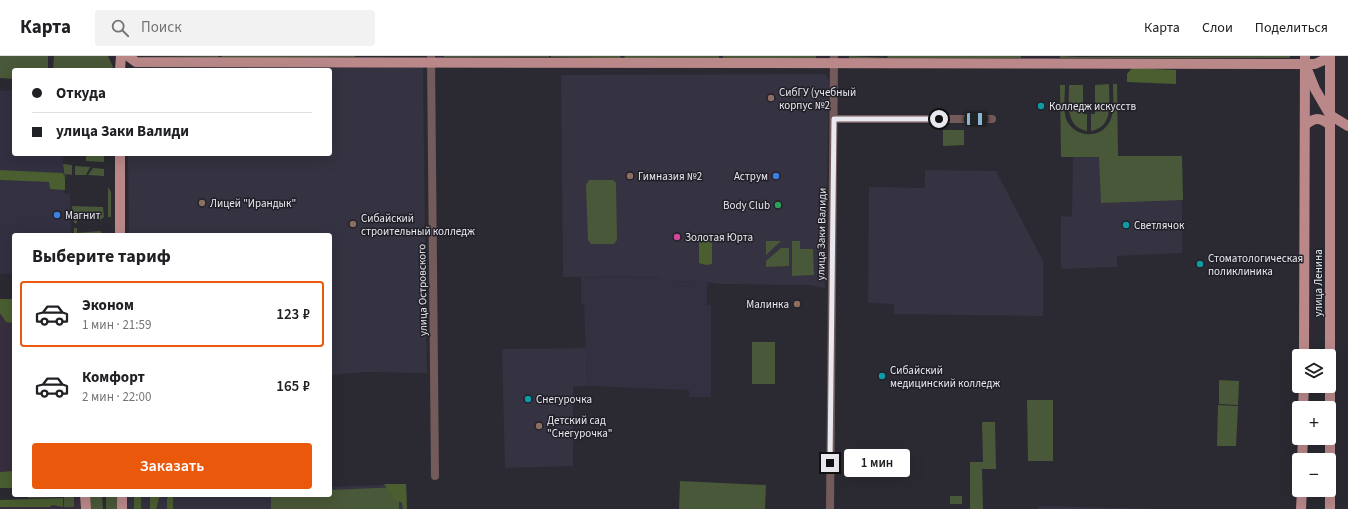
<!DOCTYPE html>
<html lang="ru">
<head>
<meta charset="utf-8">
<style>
  :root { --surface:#fff; --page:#f2f2f2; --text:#202124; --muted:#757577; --line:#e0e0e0; --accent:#ea580c }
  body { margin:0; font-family:"Source Sans 3",sans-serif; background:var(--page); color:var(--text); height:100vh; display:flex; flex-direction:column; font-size:15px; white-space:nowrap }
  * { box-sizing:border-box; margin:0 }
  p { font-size:13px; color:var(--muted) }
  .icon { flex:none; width:22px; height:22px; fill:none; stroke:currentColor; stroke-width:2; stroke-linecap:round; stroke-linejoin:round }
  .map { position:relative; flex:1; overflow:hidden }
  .side { position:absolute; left:12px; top:177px; width:320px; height:264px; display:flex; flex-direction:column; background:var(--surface); border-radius:4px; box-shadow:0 4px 16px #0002 }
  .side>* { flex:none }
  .banner { position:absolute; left:12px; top:12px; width:320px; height:88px; border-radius:4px; box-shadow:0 4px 16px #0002; display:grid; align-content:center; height:88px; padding:0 20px; background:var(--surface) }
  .controls { position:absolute; left:1292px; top:293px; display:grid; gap:8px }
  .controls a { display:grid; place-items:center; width:44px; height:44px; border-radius:4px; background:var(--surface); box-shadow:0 4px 16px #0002; font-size:20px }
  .end { position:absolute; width:18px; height:18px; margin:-9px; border:5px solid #e9e8ee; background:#111; box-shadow:0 0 0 2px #111 }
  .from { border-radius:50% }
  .bubble { position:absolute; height:28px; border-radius:4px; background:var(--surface); box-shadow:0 4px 16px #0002; font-size:13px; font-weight:600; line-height:28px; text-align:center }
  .car { position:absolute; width:12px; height:24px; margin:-12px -6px; border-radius:5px; box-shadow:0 0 3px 1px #0007; background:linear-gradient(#222 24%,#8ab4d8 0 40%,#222 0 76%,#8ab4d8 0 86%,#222 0) }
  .banner b { display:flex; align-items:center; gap:14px; height:38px; font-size:15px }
  .banner b+b { border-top:1px solid var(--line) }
  .banner i { width:10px; height:10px; background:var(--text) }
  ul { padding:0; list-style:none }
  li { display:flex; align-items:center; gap:12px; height:66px; margin:0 8px 6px; padding:0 12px; border:2px solid transparent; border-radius:4px }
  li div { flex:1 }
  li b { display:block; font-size:15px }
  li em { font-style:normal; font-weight:600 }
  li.selected { border-color:var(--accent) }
  li>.icon { width:36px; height:36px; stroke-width:1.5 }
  h2 { padding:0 20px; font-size:18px; line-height:48px }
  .button { display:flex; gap:8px; margin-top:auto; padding:8px 20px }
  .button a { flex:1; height:46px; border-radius:4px; background:var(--accent); color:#fff; font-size:16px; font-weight:600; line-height:46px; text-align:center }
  header { display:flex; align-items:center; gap:24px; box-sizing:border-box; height:56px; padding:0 20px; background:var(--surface); border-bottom:1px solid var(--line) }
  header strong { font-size:19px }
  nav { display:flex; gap:22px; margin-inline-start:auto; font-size:14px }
  .search { width:280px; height:36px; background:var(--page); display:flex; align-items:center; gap:10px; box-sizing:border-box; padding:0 14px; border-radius:4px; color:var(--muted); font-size:15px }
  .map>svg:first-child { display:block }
  .built { fill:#353241 }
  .industrial { fill:#323041 }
  .medical { fill:#382e3e }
  .green { fill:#495838 }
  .forest { fill:#4a5e30 }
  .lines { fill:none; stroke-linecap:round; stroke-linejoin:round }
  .minor { stroke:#735a5b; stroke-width:8 }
  .major { stroke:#ba8889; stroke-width:10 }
  .route { stroke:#e9e8ee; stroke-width:5 }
  .education-dot { fill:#8d6e63; stroke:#212028; stroke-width:1.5 }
  .culture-dot { fill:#0f9aa8; stroke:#212028; stroke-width:1.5 }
  .shop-dot { fill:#3f7fe0; stroke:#212028; stroke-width:1.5 }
  .leisure-dot { fill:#2e9e5b; stroke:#212028; stroke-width:1.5 }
  .hotel-dot { fill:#d1479c; stroke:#212028; stroke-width:1.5 }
  .labels { text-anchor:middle; stroke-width:3; stroke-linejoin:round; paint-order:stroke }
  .poi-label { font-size:11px; fill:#e9e8ee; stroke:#212028; text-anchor:start }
  .street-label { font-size:11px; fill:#e9e8ee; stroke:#212028 }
</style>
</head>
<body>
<header>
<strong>Карта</strong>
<div class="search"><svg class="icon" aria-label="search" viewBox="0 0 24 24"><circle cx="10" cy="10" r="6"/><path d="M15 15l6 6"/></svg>Поиск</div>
<nav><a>Карта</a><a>Слои</a><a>Поделиться</a></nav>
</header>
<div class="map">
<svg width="1348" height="453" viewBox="0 0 1348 453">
  <rect width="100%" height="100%" fill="#2b2a32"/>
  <!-- built -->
  <g class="built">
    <path d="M419 8 423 12V22L427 317 365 316 330 319V179H129L128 98H330V14H130L133 11 140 9Z"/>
    <path d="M826 18 829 26 825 232 809 229 722 228 707 226 660 225 661 220 563 221 561 19Z"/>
    <path d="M1073 100H1182V197L1117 200V211L1061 213V160L1072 161Z"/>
    <path d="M925 114 996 115 1043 205V260L894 258V248L868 247 869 131 925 132Z"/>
    <path d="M586 292 587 330H573V410L505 412 502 293Z"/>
    <path d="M406 428 407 453H127V439H330V431Z"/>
    <path d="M1039 450 1159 453H1039Z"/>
  </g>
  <!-- industrial -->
  <g class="industrial">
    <path d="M14 34V98H63L64 137 70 138 71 179H14V217L0 218V35Z"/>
    <path d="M661 220V225L707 226V249H711V341H689V334L587 330 584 248 581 247V221Z"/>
  </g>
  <!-- medical -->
  <g class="medical">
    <rect x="0" y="243" width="14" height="187"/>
    <path d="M80 442V453H0V444Z"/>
  </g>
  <!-- green -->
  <g class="green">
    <path d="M0 0H48V14H14V23L0 22Z"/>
    <path d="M54 0H108L113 11 112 14H53Z"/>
    <path d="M138 0H218V1Z"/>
    <path d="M222 0H355V1H221Z"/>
    <rect x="444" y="0" width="105" height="1"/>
    <path d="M551 0H620L621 2 551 1Z"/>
    <path d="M625 0H719V2H624Z"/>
    <path d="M723 0H816V3L723 2Z"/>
    <path d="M849 0 887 2 888 0H1021V2L849 3Z"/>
    <path d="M1060 0 1078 1 1290 0V2H1060Z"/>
    <path d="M1109 28C1109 46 1114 71 1091 75V58H1095V29Z"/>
    <path d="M1113 28H1117L1118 100H1182L1183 144 1101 147 1099 101H1061L1060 29H1065C1065 39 1063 53 1066 63 1074 82 1101 84 1110 65 1115 55 1113 40 1113 28Z"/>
    <path d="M1069 29H1083V58H1087V75C1065 71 1069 47 1069 29Z"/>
    <path d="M943 74H964V89L943 90Z"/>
    <path d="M86 98H104V106L86 105Z"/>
    <path d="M63 108 72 109V119L66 118 65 122Z"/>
    <path d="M75 110 90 111 86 119H75Z"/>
    <path d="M93 112 104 113V120L88 119Z"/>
    <path d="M589 124H613L616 127 617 184 614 188H591L588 184 586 129Z"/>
    <path d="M108 131 111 136V161H108Z"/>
    <path d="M72 150 103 151 104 161 100 164 77 162V167H74Z"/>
    <path d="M74 172H77V177L100 175 104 179H74Z"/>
    <path d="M766 185H781L766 199Z"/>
    <path d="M792 185H800V193H813L814 219 792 220Z"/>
    <path d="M781 192H789V210L766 211V205Z"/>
    <rect x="752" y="286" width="23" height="42"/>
    <path d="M1219 324 1239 325 1238 349 1219 348Z"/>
    <path d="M1027 344H1053V405H1028Z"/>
    <path d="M1218 349 1238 350 1236 390H1217Z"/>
    <path d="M982 366H995L996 413H982L983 453H970V406H983Z"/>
    <path d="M680 425 766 429 765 453H679Z"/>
    <path d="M399 431V453H271V439H330V434Z"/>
    <path d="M28 439H74V451H64V441L28 442Z"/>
    <path d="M90 439H102L103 453H90Z"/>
    <rect x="106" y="439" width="11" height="14"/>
    <rect x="950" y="440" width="12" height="8"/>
  </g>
  <!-- forest -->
  <g class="forest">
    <path d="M1132 12 1176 14V28L1127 26V18Z"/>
    <path d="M0 114 63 117 65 122V134L50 133 49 126 0 124Z"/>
    <path d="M706 181 712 183V208L706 209 699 207V183Z"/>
    <path d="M0 243H14V267L6 266 0 257Z"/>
    <path d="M14 415V432H0V416Z"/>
    <path d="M384 428H406L407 453H403L402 447 394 443Z"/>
    <rect x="134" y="439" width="7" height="14"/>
    <path d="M150 439H160L156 453H150Z"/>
    <path d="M169 439 173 440V453H167V443Z"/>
    <path d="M63 442V451L52 449 50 451H0V444Z"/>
  </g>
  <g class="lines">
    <!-- minor -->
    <g class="minor">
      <path d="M431 0 435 420"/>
      <path d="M834 63H992"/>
      <path d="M830 453 834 0"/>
    </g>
    <!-- major -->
    <g class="major">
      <path d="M128 0 136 6 1315 8 1324 4 1327 0"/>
      <path d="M1330 0V453"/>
      <path d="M1307 13 1315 33 1330 59 1348 70"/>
      <path d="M120 14 121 0"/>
      <path d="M1305 69C1315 61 1320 61 1330 69"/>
      <path d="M120 179V98"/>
      <path d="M1304 300 1305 0"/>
      <path d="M1303 352 1304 330"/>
      <path d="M1302 404 1303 382"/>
      <path d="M85 439 86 453"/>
      <path d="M122 439V453"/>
      <path d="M1301 453 1302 434"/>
    </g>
  </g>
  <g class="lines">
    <!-- route -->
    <path class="route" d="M830 407 834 63H939"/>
  </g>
  <!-- markers -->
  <g class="education-dot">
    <circle cx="771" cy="42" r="4"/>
    <circle cx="630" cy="120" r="4"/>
    <circle cx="202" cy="147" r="4"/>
    <circle cx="353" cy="168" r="4"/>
    <circle cx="797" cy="248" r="4"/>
    <circle cx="539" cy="370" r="4"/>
  </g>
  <g class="culture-dot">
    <circle cx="1041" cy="50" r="4"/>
    <circle cx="1126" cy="169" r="4"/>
    <circle cx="1200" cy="208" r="4"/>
    <circle cx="882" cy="320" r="4"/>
    <circle cx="528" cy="343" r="4"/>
  </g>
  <g class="shop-dot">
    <circle cx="776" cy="120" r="4"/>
    <circle cx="57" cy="159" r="4"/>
  </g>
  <circle class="leisure-dot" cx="778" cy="149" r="4"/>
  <circle class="hotel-dot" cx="677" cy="181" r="4"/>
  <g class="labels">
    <!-- poi labels -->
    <g class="poi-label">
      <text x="779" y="40">СибГУ (учебный<tspan x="779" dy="13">корпус №2</tspan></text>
      <text x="1049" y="54">Колледж искусств</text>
      <text x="638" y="124">Гимназия №2</text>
      <text x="768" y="124" text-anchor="end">Аструм</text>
      <text x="210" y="151">Лицей "Ирандык"</text>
      <text x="770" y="153" text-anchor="end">Body Club</text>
      <text x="65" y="163">Магнит</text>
      <text x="361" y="166">Сибайский<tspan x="361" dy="13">строительный колледж</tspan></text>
      <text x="1134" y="173">Светлячок</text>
      <text x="685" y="185">Золотая Юрта</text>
      <text x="1208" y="206">Стоматологическая<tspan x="1208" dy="13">поликлиника</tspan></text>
      <text x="789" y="252" text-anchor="end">Малинка</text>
      <text x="890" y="318">Сибайский<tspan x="890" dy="13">медицинский колледж</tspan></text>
      <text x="536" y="347">Снегурочка</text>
      <text x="547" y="368">Детский сад<tspan x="547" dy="13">"Снегурочка"</tspan></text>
    </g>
    <!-- street labels -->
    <g class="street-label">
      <text transform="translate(821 178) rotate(-89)" y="4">улица Заки Валиди</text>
      <text transform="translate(1318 227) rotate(-90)" y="4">улица Ленина</text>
      <text transform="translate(422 234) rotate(-91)" y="4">улица Островского</text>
    </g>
  </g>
</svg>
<div class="controls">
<a><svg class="icon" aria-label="layers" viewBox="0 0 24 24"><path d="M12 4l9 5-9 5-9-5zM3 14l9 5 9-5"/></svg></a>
<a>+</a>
<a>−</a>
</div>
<i class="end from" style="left:939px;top:63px"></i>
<i class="end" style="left:830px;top:407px"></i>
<div class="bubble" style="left:844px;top:393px;width:66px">1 мин</div>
<i class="car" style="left:976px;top:63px;rotate:89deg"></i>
<div class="banner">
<b><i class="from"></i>Откуда</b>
<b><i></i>улица Заки Валиди</b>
</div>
<section class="side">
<h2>Выберите тариф</h2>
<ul>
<li class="selected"><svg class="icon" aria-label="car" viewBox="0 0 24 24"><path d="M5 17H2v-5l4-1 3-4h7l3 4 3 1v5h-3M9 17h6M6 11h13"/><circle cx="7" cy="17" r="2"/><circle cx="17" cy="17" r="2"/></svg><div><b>Эконом</b><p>1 мин · 21:59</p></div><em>123 ₽</em></li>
<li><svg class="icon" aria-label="car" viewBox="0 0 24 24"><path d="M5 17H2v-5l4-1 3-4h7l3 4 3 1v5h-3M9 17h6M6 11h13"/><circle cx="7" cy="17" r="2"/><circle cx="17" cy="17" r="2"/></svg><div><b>Комфорт</b><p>2 мин · 22:00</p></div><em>165 ₽</em></li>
</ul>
<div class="button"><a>Заказать</a></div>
</section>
</div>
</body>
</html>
